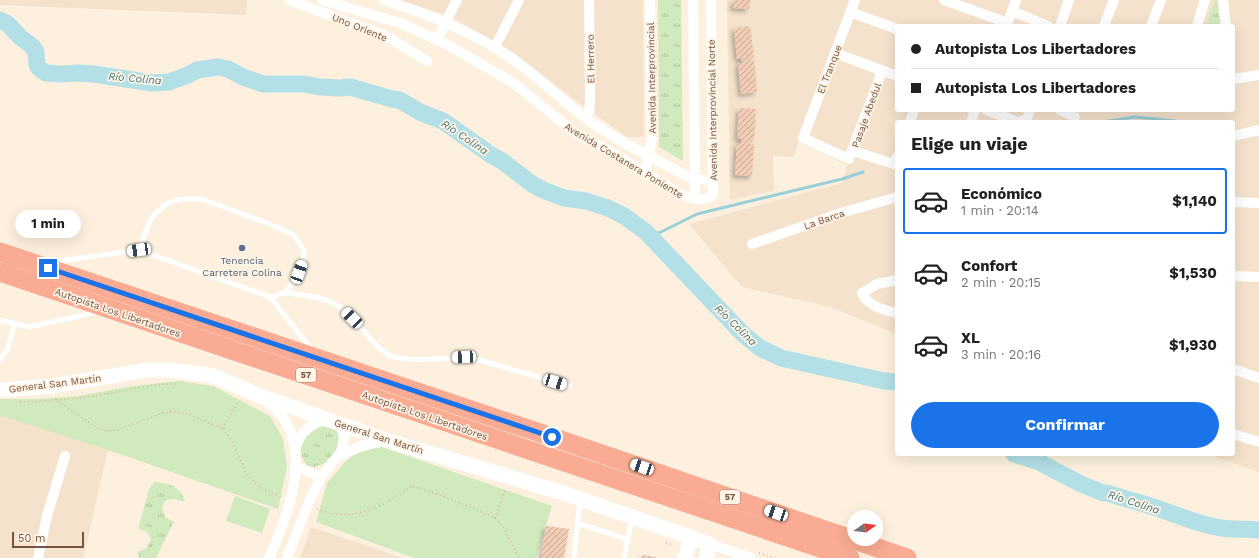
<!DOCTYPE html>
<html lang="es">
<head>
<meta charset="utf-8">
<style>
  :root { --surface:#fff; --page:#f6f6f6; --text:#202124; --muted:#757577; --line:#e0e0e0; --accent:#1a73e8 }
  body { margin:0; font-family:"Work Sans",sans-serif; background:var(--page); color:var(--text); height:100vh; display:flex; flex-direction:column; font-size:15px; white-space:nowrap }
  * { box-sizing:border-box; margin:0 }
  p { font-size:13px; color:var(--muted) }
  .icon { flex:none; width:22px; height:22px; fill:none; stroke:currentColor; stroke-width:2; stroke-linecap:round; stroke-linejoin:round }
  .map { position:relative; flex:1; overflow:hidden }
  .panel { position:absolute; left:895px; top:120px; width:340px; height:336px; display:flex; flex-direction:column; background:var(--surface); border-radius:4px; box-shadow:0 4px 16px #0002 }
  .panel>* { flex:none }
  .banner { position:absolute; left:895px; top:24px; width:340px; height:88px; border-radius:4px; box-shadow:0 4px 16px #0002; display:grid; align-content:center; height:88px; padding:0 16px; background:var(--surface) }
  .needle { width:26px; rotate:76deg }
  .tools { position:absolute; left:847px; top:510px; display:grid; gap:8px }
  .tools a { display:grid; place-items:center; width:36px; height:36px; border-radius:50%; background:var(--surface); box-shadow:0 4px 16px #0002; font-size:20px }
  .scale { position:absolute; left:12px; bottom:10px; width:72px; box-sizing:border-box; padding-left:4px; border:2px solid #735546; border-top:0; font-size:11px; line-height:14px; white-space:nowrap; color:#735546; -webkit-text-stroke:3px #fff4e5; paint-order:stroke }
  .end { position:absolute; width:18px; height:18px; margin:-9px; border:5px solid #1a73e8; background:#fff; box-shadow:0 0 0 2px #fff }
  .from { border-radius:50% }
  .bubble { position:absolute; height:28px; border-radius:14px; background:var(--surface); box-shadow:0 4px 16px #0002; font-size:13px; font-weight:700; line-height:28px; text-align:center }
  .car { position:absolute; width:12px; height:24px; margin:-12px -6px; border-radius:5px; box-shadow:0 0 3px 1px #0007; background:linear-gradient(#fff 24%,#345 0 40%,#fff 0 76%,#345 0 86%,#fff 0) }
  .banner b { display:flex; align-items:center; gap:14px; height:38px; font-size:15px }
  .banner b+b { border-top:1px solid var(--line) }
  .banner i { width:10px; height:10px; background:var(--text) }
  ul { padding:0; list-style:none }
  li { display:flex; align-items:center; gap:12px; height:66px; margin:0 8px 6px; padding:0 8px; border:2px solid transparent; border-radius:4px }
  li div { flex:1 }
  li b { display:block; font-size:15px }
  li em { font-style:normal; font-weight:700 }
  li.active { border-color:var(--accent) }
  li>.icon { width:36px; height:36px; stroke-width:1.5 }
  h2 { padding:0 16px; font-size:18px; line-height:48px }
  .primary-button { display:flex; gap:8px; margin-top:auto; padding:8px 16px }
  .primary-button a { flex:1; height:46px; border-radius:24px; background:var(--accent); color:#fff; font-size:16px; font-weight:700; line-height:46px; text-align:center }
  .map>svg:first-child { display:block }
  .residential { fill:#f4e2cd; fill-rule:evenodd }
  .grass { fill:url(#grass-tufts) }
  .park { fill:#d0eabd }
  .lines { fill:none; stroke-linecap:round; stroke-linejoin:round }
  .stream { stroke:#99cfd8; stroke-width:3 }
  .river { stroke:#b3dfe6; stroke-width:17 }
  .building { fill:url(#building-hatch); filter:url(#shadow) }
  .path { stroke:#d7b099; stroke-width:1.5; stroke-dasharray:1 3; stroke-linecap:butt }
  .lane { stroke:#fff; stroke-width:5 }
  .street { stroke:#fff; stroke-width:10 }
  .secondary { stroke:#fff; stroke-width:15 }
  .highway { stroke:#f9ac93; stroke-width:19 }
  .route { stroke:#1a73e8; stroke-width:5 }
  .service-dot { fill:#5c6f8a; stroke:#fff4e5; stroke-width:1.5 }
  .labels { text-anchor:middle; stroke-width:3.5; stroke-linejoin:round; paint-order:stroke }
  .shield { fill:#fff4e5; stroke:#9d8576; stroke-width:1 }
  .shield-label { font-size:9px; font-weight:bold; fill:#735546 }
  .street-label { font-size:10px; fill:#735546; stroke:#fff4e5 }
  .service-label { font-size:10px; fill:#4e5e75; stroke:#fff4e5 }
  .water-label { font-size:11px; font-style:italic; fill:#3d7780; stroke:#fff4e5 }
</style>
</head>
<body>
<div class="map">
<svg width="1259" height="558" viewBox="0 0 1259 558">
  <defs>
    <pattern id="grass-tufts" width="24" height="20" patternUnits="userSpaceOnUse"><rect width="24" height="20" fill="#d0eabd"/><path d="M3 7l-1-3M5 7V3M7 7l1-3M15 17l-1-3M17 17v-4M19 17l1-3" fill="none" stroke="#adc09b"/></pattern>
    <pattern id="building-hatch" width="6" height="6" patternUnits="userSpaceOnUse"><rect width="6" height="6" fill="#f2cdb5"/><path d="M-1 1l2-2M0 6l6-6M5 7l2-2" fill="none" stroke="#c8a995"/></pattern>
    <filter id="shadow"><feDropShadow dx="-3" dy="3" stdDeviation="2" flood-color="#0004"/></filter>
  </defs>
  <rect width="100%" height="100%" fill="#fdf0de"/>
  <!-- residential -->
  <g class="residential">
    <path d="M0 0H247L246 15 0 5Z"/>
    <path d="M399 0H643L644 137H627L575 100 513 52 449 16Z"/>
    <path d="M727 0H1259V472L1208 454H1233V122H897V334L830 307 742 287 689 224 842 183 847 165 799 141 794 157 773 156 774 191 730 200ZM897 26H1233V110H897Z"/>
    <path d="M2 415 108 450 83 558H0V416Z"/>
    <path d="M311 527 403 558H300Z"/>
  </g>
  <!-- grass -->
  <g class="grass">
    <path d="M658 0H681L683 161 659 147Z"/>
    <path d="M1215 0H1217L1220 26H1206Z"/>
    <path d="M323 425 335 429 340 435 339 447 325 463 314 467 308 466C299 458 299 439 308 432 312 429 319 427 323 425Z"/>
    <path d="M155 482C169 483 182 487 185 502L174 499 166 500 162 506C163 514 165 519 174 521L156 558H139L138 552 147 548 151 539C148 533 146 530 138 529L149 489Z"/>
  </g>
  <!-- park -->
  <g class="park">
    <path d="M179 381 213 386 270 416 283 439 287 467 278 509 108 450 2 416H0V399H36L78 396 133 386Z"/>
    <path d="M379 446 552 506 536 558H414L316 522 327 483 346 461 354 455Z"/>
    <path d="M235 496 270 509 262 533 226 521Z"/>
  </g>
  <g class="lines">
    <!-- stream -->
    <g class="stream">
      <path d="M1103 122 1135 117 1175 121"/>
      <path d="M646 232 659 233 697 214 842 179 863 172"/>
    </g>
    <!-- river -->
    <g class="river">
      <path d="M0 20 8 24 21 38 32 46 36 52 37 65 40 69 46 73 61 74 78 73 94 74 152 83 169 82 188 75 197 70 218 67 228 69 243 77 263 84H304L320 87 340 88 350 87 392 99 399 100 422 113 443 121 491 155 502 161 532 184 543 190 564 198 586 201 608 208 624 216 646 232 743 334 760 348 781 358 884 381 897 382"/>
      <path d="M1014 454 1039 462 1079 483 1103 493H1107C1122 498 1138 502 1154 507 1175 514 1194 523 1216 527 1232 531 1244 528 1259 530"/>
    </g>
  </g>
  <!-- building -->
  <g class="building">
    <path d="M734 0H750L749 9 733 8Z"/>
    <path d="M750 26 754 57 749 58 750 61 754 60 757 92 741 94 738 63H741V58L737 59 734 28Z"/>
    <path d="M739 108 756 109 754 140H750L749 144H754L752 176 735 175 737 143 741 144V139H737Z"/>
    <path d="M546 526 569 529 564 558H541Z"/>
    <path d="M643 555 656 557V558H642Z"/>
  </g>
  <g class="lines">
    <!-- path -->
    <g class="path">
      <path d="M55 399 97 428 106 431 117 430 160 414 172 411 190 415 222 428 232 441 248 477 263 489 281 497"/>
      <path d="M20 402C48 401 78 399 106 394 130 390 153 383 177 384"/>
      <path d="M222 428 239 401"/>
      <path d="M317 509C352 524 384 506 412 486L451 499 495 518 503 527 519 558"/>
      <path d="M495 518 506 488"/>
      <path d="M666 543 674 545"/>
      <path d="M759 553 775 558"/>
    </g>
    <!-- lane -->
    <g class="lane">
      <path d="M139 250 151 218 161 208 168 203 181 199H202L272 225 292 234 297 239 304 250 303 261 299 272 285 293 270 297"/>
      <path d="M52 262 139 250 270 297 312 350"/>
      <path d="M285 293C326 297 338 299 364 331 372 341 380 351 391 356 410 363 443 358 464 357L472 358 570 386"/>
      <path d="M0 320 29 327 98 312"/>
      <path d="M0 360 7 350 15 324"/>
      <path d="M577 523 627 539"/>
      <path d="M574 558 580 500"/>
      <path d="M624 558 632 518"/>
    </g>
    <!-- street -->
    <g class="street">
      <path d="M289 0 386 36 427 61"/>
      <path d="M322 0 403 24 450 46 515 84 575 133 608 150 682 195C690 198 707 203 713 194L711 0"/>
      <path d="M384 0C423 13 461 27 495 48 528 67 554 94 584 117 615 140 652 157 686 176L695 179 713 181"/>
      <path d="M693 0 695 198"/>
      <path d="M855 0 803 138 849 159 882 71"/>
      <path d="M944 0 1008 23"/>
      <path d="M1223 0 1226 26"/>
      <path d="M1012 11 1048 26"/>
      <path d="M850 12 897 29"/>
      <path d="M1010 17 1016 0"/>
      <path d="M1060 26 1069 0"/>
      <path d="M1104 26 1114 0"/>
      <path d="M1151 26 1161 0"/>
      <path d="M1197 26 1205 0"/>
      <path d="M437 39 457 0"/>
      <path d="M495 47 519 0"/>
      <path d="M835 53 897 76"/>
      <path d="M1233 79 1259 75"/>
      <path d="M986 110 1018 122"/>
      <path d="M1060 110 1075 117"/>
      <path d="M585 117 589 112 590 100 589 0"/>
      <path d="M910 122 914 110"/>
      <path d="M971 122 975 110"/>
      <path d="M1021 122 1027 118 1030 110"/>
      <path d="M1233 136 1259 130"/>
      <path d="M853 151 894 164 897 157"/>
      <path d="M645 173 652 138 650 0"/>
      <path d="M1233 202 1259 203"/>
      <path d="M752 244 844 212 897 197"/>
      <path d="M1233 276 1259 277"/>
      <path d="M897 280 877 284 862 293C868 306 883 310 897 313"/>
      <path d="M1233 369 1259 378"/>
      <path d="M265 400C273 407 281 413 286 422 309 462 286 520 269 558"/>
      <path d="M1233 434 1259 442"/>
      <path d="M295 450C300 432 310 424 327 419"/>
      <path d="M338 457 360 446 385 441"/>
      <path d="M295 466 321 477"/>
      <path d="M710 544 751 558"/>
      <path d="M38 558 47 516 65 456"/>
      <path d="M287 558 307 506 321 477 341 452 344 437 340 423"/>
    </g>
    <!-- secondary -->
    <g class="secondary">
      <path d="M0 390 52 386 147 370H170L203 374 216 377 260 396 389 441 560 492 710 544 706 558"/>
      <path d="M685 558 691 537"/>
    </g>
    <!-- highway -->
    <g class="highway">
      <path d="M0 252 552 437 907 558"/>
      <path d="M0 272 850 558"/>
    </g>
  </g>
  <g class="lines">
    <!-- route -->
    <path class="route" d="M48 268 552 437"/>
  </g>
  <!-- markers -->
  <circle class="service-dot" cx="242" cy="248" r="4"/>
  <g class="labels">
    <!-- shield labels -->
    <g class="shield">
      <rect x="296" y="368" width="20" height="14" rx="3"/>
      <rect x="720" y="490" width="20" height="14" rx="3"/>
    </g>
    <g class="shield-label">
      <text x="306" y="378">57</text>
      <text x="730" y="500">57</text>
    </g>
    <!-- street labels -->
    <g class="street-label">
      <text transform="translate(360 27) rotate(22)" y="4">Uno Oriente</text>
      <text transform="translate(590 59) rotate(-91)" y="4">El Herrero</text>
      <text transform="translate(829 69) rotate(-69)" y="4">El Tranque</text>
      <text transform="translate(651 78) rotate(-91)" y="4">Avenida Interprovincial</text>
      <text transform="translate(712 110) rotate(-91)" y="4">Avenida Interprovincial Norte</text>
      <text transform="translate(866 115) rotate(-70)" y="4">Pasaje Abedul</text>
      <text transform="translate(624 160) rotate(31)" y="4">Avenida Costanera Poniente</text>
      <text transform="translate(824 219) rotate(-19)" y="4">La Barca</text>
      <text transform="translate(118 312) rotate(19)" y="4">Autopista Los Libertadores</text>
      <text transform="translate(55 383) rotate(-7)" y="4">General San Martín</text>
      <text transform="translate(425 415) rotate(19)" y="4">Autopista Los Libertadores</text>
      <text transform="translate(379 436) rotate(18)" y="4">General San Martín</text>
    </g>
    <!-- service labels -->
    <g class="service-label">
      <text x="242" y="264">Tenencia<tspan x="242" dy="12">Carretera Colina</tspan></text>
    </g>
    <!-- water labels -->
    <g class="water-label">
      <text transform="translate(135 78) rotate(5)" y="4">Río Colina</text>
      <text transform="translate(465 137) rotate(34)" y="4">Río Colina</text>
      <text transform="translate(736 325) rotate(44)" y="4">Río Colina</text>
      <text transform="translate(1134 502) rotate(18)" y="4">Río Colina</text>
    </g>
  </g>
</svg>
<div class="tools">
<a><svg class="needle" viewBox="-14 -14 28 28"><path d="M0-13l5 13h-10z" fill="#e53935"/><path d="M0 13l5-13h-10z" fill="#757577"/></svg></a>
</div>
<div class="scale">50 m</div>
<i class="end from" style="left:552px;top:437px"></i>
<i class="end" style="left:48px;top:268px"></i>
<div class="bubble" style="left:15px;top:210px;width:66px">1 min</div>
<i class="car" style="left:139px;top:250px;rotate:262deg"></i>
<i class="car" style="left:299px;top:272px;rotate:20deg"></i>
<i class="car" style="left:352px;top:318px;rotate:314deg"></i>
<i class="car" style="left:464px;top:357px;rotate:268deg"></i>
<i class="car" style="left:555px;top:382px;rotate:107deg"></i>
<i class="car" style="left:642px;top:467px;rotate:289deg"></i>
<i class="car" style="left:776px;top:513px;rotate:289deg"></i>
<div class="banner">
<b><i class="from"></i>Autopista Los Libertadores</b>
<b><i></i>Autopista Los Libertadores</b>
</div>
<section class="panel">
<h2>Elige un viaje</h2>
<ul>
<li class="active"><svg class="icon" aria-label="car" viewBox="0 0 24 24"><path d="M5 17H2v-5l4-1 3-4h7l3 4 3 1v5h-3M9 17h6M6 11h13"/><circle cx="7" cy="17" r="2"/><circle cx="17" cy="17" r="2"/></svg><div><b>Económico</b><p>1 min · 20:14</p></div><em>$1,140</em></li>
<li><svg class="icon" aria-label="car" viewBox="0 0 24 24"><path d="M5 17H2v-5l4-1 3-4h7l3 4 3 1v5h-3M9 17h6M6 11h13"/><circle cx="7" cy="17" r="2"/><circle cx="17" cy="17" r="2"/></svg><div><b>Confort</b><p>2 min · 20:15</p></div><em>$1,530</em></li>
<li><svg class="icon" aria-label="car" viewBox="0 0 24 24"><path d="M5 17H2v-5l4-1 3-4h7l3 4 3 1v5h-3M9 17h6M6 11h13"/><circle cx="7" cy="17" r="2"/><circle cx="17" cy="17" r="2"/></svg><div><b>XL</b><p>3 min · 20:16</p></div><em>$1,930</em></li>
</ul>
<div class="primary-button"><a>Confirmar</a></div>
</section>
</div>
</body>
</html>
